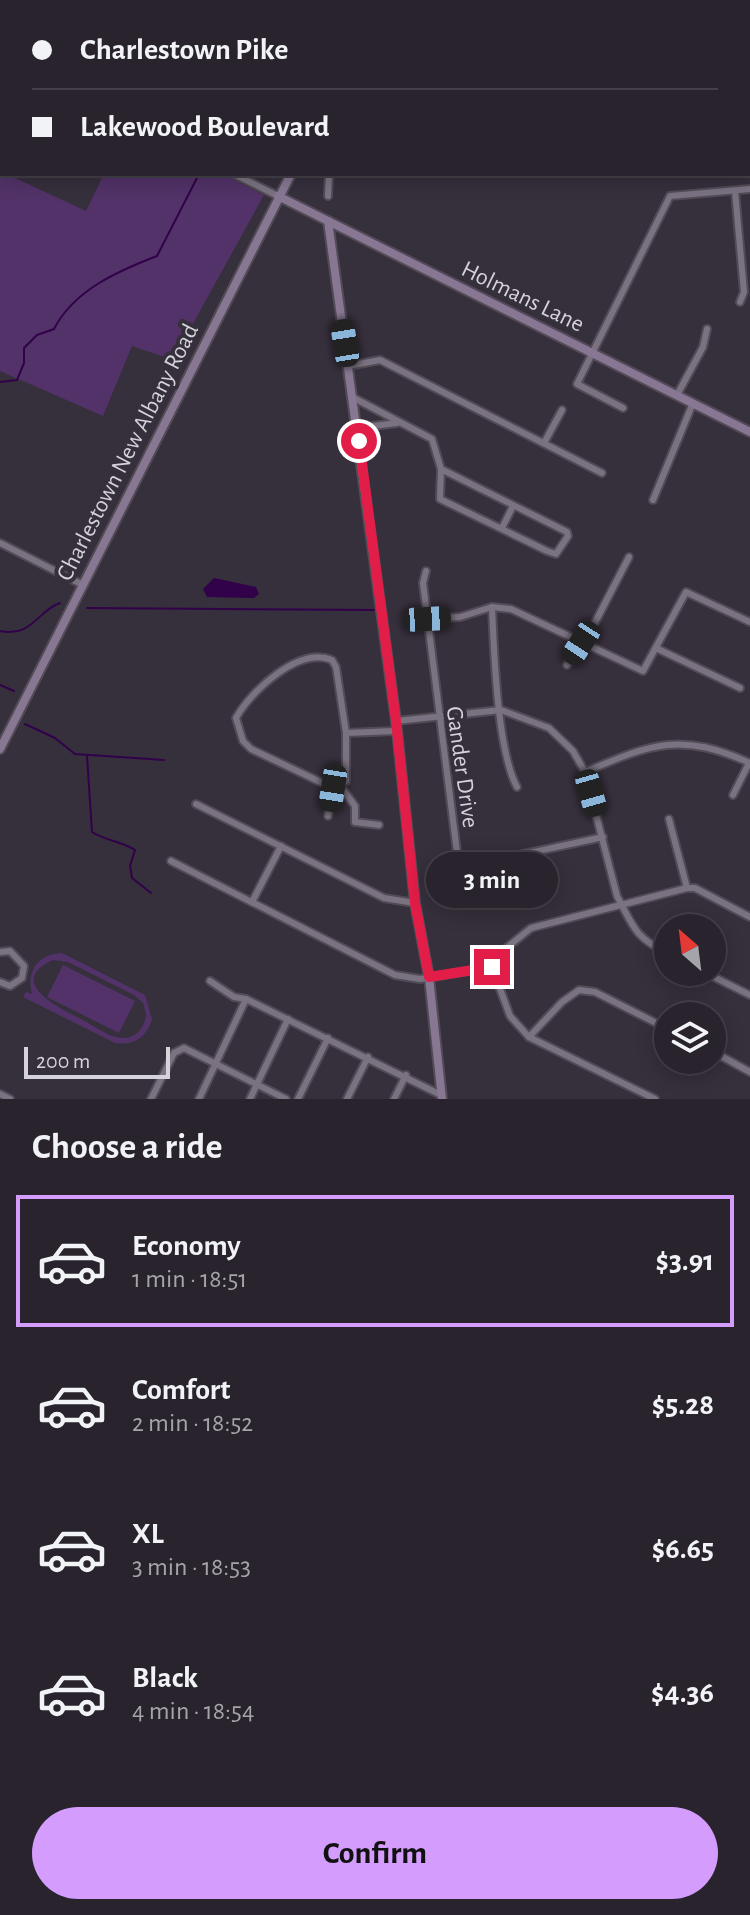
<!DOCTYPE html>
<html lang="en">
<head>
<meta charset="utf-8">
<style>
  :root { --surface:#28232d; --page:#302b35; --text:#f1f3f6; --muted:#a5a4aa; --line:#444049; --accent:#d49cfc }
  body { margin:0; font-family:"Alegreya Sans",sans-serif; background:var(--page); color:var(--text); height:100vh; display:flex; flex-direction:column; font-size:30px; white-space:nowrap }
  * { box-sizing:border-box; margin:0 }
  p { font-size:26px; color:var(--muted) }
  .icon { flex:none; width:44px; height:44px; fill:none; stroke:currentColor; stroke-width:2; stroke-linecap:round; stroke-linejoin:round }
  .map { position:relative; height:1099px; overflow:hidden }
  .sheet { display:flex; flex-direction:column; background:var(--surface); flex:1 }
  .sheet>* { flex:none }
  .banner { position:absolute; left:0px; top:0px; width:750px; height:176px; box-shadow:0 4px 20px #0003,0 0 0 2px var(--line); display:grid; align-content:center; height:176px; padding:0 32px; background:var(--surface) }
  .needle { width:52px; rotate:332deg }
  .buttons { position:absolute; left:654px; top:914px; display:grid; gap:16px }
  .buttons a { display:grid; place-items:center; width:72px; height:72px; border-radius:50%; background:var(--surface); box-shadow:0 4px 20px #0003,0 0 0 2px var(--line); font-size:40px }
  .scale { position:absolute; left:24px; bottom:20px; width:146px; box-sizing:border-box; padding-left:8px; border:4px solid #d6d2da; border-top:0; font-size:22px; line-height:28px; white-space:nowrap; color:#d6d2da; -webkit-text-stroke:6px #362f3c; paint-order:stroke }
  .end { position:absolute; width:36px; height:36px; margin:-18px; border:10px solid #e11d48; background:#fff; box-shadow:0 0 0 4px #fff }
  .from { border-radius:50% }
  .bubble { position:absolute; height:56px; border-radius:28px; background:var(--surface); box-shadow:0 4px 20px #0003,0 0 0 2px var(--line); font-size:26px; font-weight:700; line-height:56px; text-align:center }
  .car { position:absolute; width:24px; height:48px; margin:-24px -12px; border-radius:10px; box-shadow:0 0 6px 2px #0007; background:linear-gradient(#222 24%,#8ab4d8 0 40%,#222 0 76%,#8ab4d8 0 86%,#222 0) }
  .banner b { display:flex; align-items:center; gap:28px; height:76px; font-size:30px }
  .banner b+b { border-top:2px solid var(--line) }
  .banner i { width:20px; height:20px; background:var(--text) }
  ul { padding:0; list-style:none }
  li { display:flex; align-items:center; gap:24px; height:132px; margin:0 16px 12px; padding:0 16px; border:4px solid transparent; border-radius:0px }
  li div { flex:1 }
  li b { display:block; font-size:30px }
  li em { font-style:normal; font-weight:700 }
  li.selected { border-color:var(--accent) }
  li>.icon { width:72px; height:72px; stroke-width:1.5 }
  h2 { padding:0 32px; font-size:36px; line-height:96px }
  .primary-button { display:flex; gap:16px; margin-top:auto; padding:16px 32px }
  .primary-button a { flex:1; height:92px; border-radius:48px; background:var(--accent); color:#111; font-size:32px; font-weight:700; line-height:92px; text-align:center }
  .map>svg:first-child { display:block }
  .green { fill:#523268; fill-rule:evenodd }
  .water { fill:#310249 }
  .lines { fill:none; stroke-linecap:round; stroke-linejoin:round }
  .stream { stroke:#310249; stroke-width:2 }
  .street-casing { stroke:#524b56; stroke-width:10 }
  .secondary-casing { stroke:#524b56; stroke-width:12 }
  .street { stroke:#7a7281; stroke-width:6 }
  .secondary { stroke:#877793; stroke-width:8 }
  .rail { stroke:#c0bcc4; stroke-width:2 }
  .route { stroke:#e11d48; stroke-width:10 }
  .labels { text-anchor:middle; stroke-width:8; stroke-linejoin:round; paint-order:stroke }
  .street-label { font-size:24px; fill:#d6d2da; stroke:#362f3c }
</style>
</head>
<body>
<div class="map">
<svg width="750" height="1099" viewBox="0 0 750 1099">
  <rect width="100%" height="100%" fill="#362f3c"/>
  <!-- green -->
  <g class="green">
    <path d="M0 171 86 211 104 174H222L264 195 173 360 132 346 103 416 0 371Z"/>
    <path d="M62 953 145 995 152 1019C147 1037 134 1046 115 1043L23 997 26 992 32 994C26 971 38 954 62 953ZM53 960 68 962 134 995 143 1003 146 1014C145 1027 137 1038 123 1038 110 1038 94 1026 83 1020 63 1010 3 982 53 960Z"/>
    <path d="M63 965 135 1001 119 1033 47 997Z"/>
  </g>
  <!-- water -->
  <path class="water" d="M214 578 256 587 259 594 254 598 207 597 203 589Z"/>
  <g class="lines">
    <!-- stream -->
    <g class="stream">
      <path d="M303 2 304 0"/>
      <path d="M264 174 274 177 276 174"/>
      <path d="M0 382 17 380 24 363V348L37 335 54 329C74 290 118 271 157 256L199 174"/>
      <path d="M87 608 377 610"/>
      <path d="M0 631C32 638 38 610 60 603"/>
      <path d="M0 685 14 691"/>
      <path d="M25 724 55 738 75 754 164 760"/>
      <path d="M87 756 92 832C106 841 121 841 135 850L130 866 132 878 151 893"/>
    </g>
    <!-- street casing -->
    <g class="street-casing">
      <g id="street">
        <path d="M139 0 140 2"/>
        <path d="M187 0 188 2"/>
        <path d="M719 0V2"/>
        <path d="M267 2 268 0"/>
        <path d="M541 2V0"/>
        <path d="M234 174 278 196"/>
        <path d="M735 191 744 292 740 302"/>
        <path d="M328 196 329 174"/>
        <path d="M348 366 380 360 602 473"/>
        <path d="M677 395 703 347 707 329"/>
        <path d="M354 398 432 439 441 469 567 532 568 536 556 554 547 551 440 499 441 469"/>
        <path d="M623 408 577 384 670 196 750 189"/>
        <path d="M357 428 397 423"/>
        <path d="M544 443 562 410"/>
        <path d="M653 500 693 403"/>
        <path d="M502 528 513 506"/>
        <path d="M0 543 83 585"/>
        <path d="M426 571 423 583 459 868 603 837"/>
        <path d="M492 607C494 651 497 750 517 787"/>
        <path d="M427 619 460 617 492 607 511 609 643 671 686 592 750 622"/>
        <path d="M658 649 740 688"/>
        <path d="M567 665 588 636 629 557"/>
        <path d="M396 721 501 710 549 728 573 751 585 772 617 896C634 928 634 936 668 954"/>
        <path d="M346 733V781L333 788 251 749 243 741 236 718C251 691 299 646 332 660L336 667 346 733 395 731"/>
        <path d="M585 772C653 743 681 732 750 763"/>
        <path d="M341 787 355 806V822L379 825"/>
        <path d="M733 795 749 763"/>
        <path d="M196 804 384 898 415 903"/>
        <path d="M328 816 333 788"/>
        <path d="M669 819 687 888"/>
        <path d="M171 861 395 975 420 979 492 967 504 950 531 928 687 888H695L750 917"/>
        <path d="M252 902 281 846"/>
        <path d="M0 952 10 951 24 966 22 978 10 986 0 982"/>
        <path d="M492 967 510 1016 529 1037 655 1099"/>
        <path d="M704 972 750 995"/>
        <path d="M210 981 234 997 246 999 441 1095"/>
        <path d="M529 1037 562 1002 579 990 595 992 668 1029"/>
        <path d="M712 1051 750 1072"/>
        <path d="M0 1094 10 1099"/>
        <path d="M151 1099 174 1053 184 1048 286 1099"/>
        <path d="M199 1099 246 999"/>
        <path d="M250 1099 288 1019"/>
        <path d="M298 1099 328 1038"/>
        <path d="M347 1099 368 1057"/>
        <path d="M394 1099 406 1075"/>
      </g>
    </g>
    <!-- secondary casing -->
    <g class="secondary-casing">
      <g id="secondary">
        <path d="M375 2V0"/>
        <path d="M278 196 750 432"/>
        <path d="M328 221 396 721 415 903 429 977 442 1099"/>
        <path d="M0 749 291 174"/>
      </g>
    </g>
    <!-- street -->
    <use href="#street" class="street"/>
    <!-- secondary -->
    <use href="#secondary" class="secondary"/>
    <!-- rail -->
    <g class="rail">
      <path d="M8 2 9 0"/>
      <path d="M0 32 2 25"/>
    </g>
  </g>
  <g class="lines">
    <!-- route -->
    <path class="route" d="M359 441 396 721 415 903 429 977 492 967"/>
  </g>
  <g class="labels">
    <!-- street labels -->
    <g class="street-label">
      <text transform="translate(523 296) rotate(26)" y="8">Holmans Lane</text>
      <text transform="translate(127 452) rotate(-63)" y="8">Charlestown New Albany Road</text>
      <text transform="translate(463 767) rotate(82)" y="8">Gander Drive</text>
    </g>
  </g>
</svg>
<div class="buttons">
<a><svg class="needle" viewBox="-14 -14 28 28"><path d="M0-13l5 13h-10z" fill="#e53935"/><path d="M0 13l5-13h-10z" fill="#a5a4aa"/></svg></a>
<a><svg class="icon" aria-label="layers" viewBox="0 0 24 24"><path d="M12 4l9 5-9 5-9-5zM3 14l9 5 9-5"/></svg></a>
</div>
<div class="scale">200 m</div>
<i class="end from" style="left:359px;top:441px"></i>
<i class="end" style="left:492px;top:967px"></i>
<div class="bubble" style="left:426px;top:852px;width:132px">3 min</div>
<i class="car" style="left:345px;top:343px;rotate:351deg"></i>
<i class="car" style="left:427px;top:619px;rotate:87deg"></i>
<i class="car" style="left:581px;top:643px;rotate:213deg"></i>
<i class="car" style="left:333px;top:788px;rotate:189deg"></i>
<i class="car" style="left:591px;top:793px;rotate:164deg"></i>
<div class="banner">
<b><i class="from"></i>Charlestown Pike</b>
<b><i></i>Lakewood Boulevard</b>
</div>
</div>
<section class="sheet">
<h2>Choose a ride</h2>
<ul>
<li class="selected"><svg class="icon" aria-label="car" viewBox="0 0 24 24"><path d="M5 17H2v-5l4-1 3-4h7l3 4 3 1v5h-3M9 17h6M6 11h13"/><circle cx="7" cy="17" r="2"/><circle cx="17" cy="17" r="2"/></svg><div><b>Economy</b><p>1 min · 18:51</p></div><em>$3.91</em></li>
<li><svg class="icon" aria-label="car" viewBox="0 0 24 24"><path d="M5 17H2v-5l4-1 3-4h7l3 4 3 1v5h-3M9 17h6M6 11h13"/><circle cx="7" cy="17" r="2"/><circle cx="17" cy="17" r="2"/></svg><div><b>Comfort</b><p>2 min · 18:52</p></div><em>$5.28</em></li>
<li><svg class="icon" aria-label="car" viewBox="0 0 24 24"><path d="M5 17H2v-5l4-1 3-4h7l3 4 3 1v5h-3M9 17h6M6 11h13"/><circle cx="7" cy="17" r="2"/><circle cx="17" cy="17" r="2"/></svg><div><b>XL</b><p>3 min · 18:53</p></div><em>$6.65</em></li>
<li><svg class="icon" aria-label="car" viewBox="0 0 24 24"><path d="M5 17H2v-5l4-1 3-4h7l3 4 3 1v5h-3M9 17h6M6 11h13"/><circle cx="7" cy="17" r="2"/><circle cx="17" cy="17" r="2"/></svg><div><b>Black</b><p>4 min · 18:54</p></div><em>$4.36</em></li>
</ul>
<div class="primary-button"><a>Confirm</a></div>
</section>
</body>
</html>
